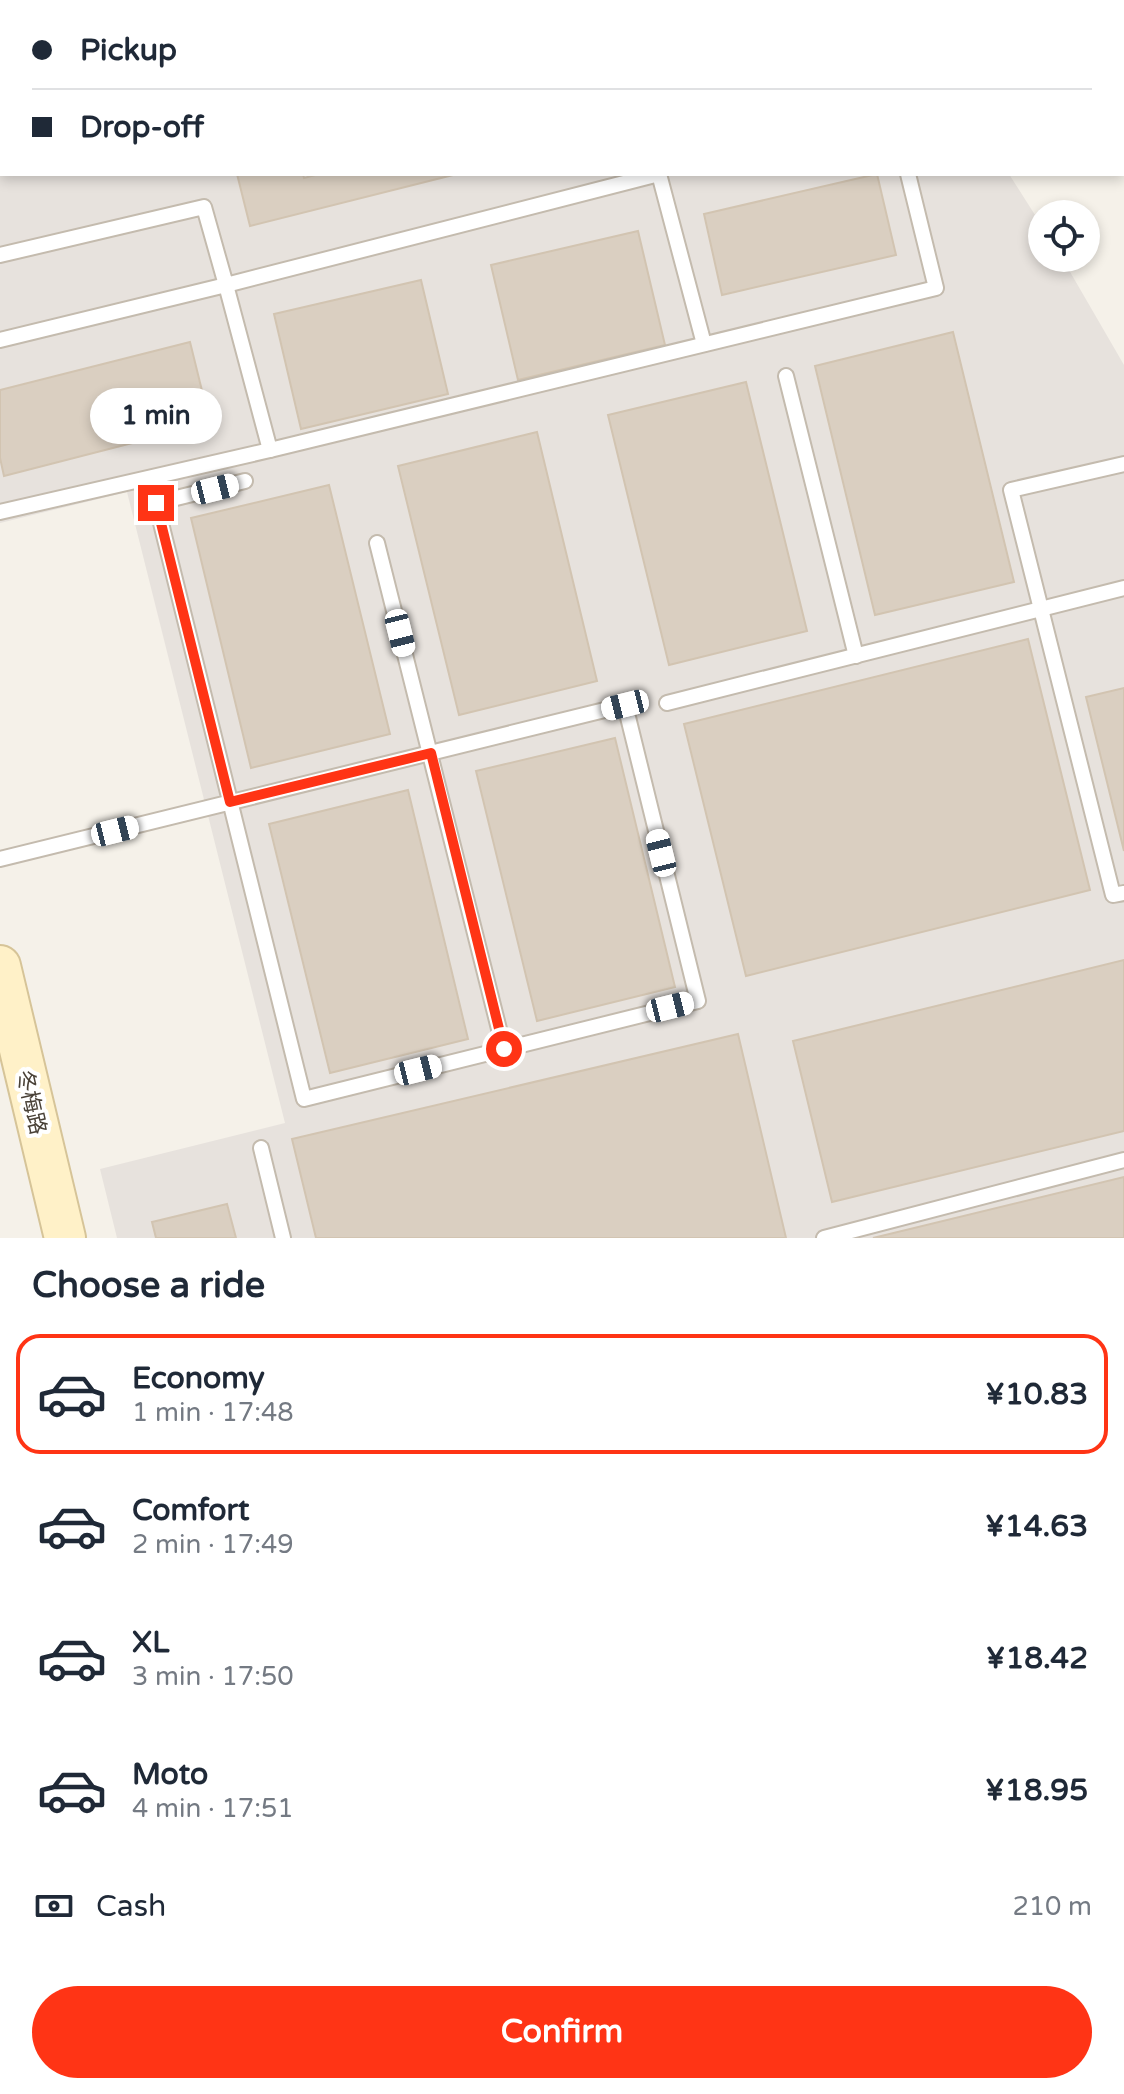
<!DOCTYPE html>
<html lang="en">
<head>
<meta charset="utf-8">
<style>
  :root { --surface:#fff; --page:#f6f6f7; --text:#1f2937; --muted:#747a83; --line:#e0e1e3; --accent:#ff3415 }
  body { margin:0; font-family:"Varela Round","Noto Sans SC",sans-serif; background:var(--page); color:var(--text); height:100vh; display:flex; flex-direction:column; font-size:30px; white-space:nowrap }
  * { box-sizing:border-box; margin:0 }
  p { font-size:26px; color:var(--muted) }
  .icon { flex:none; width:44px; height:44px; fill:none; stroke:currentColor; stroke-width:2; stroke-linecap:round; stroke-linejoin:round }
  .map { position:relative; height:1238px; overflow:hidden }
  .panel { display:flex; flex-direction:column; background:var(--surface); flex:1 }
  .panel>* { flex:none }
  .hud { position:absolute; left:0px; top:0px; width:1124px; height:176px; box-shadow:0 4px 12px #0003; display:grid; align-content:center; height:176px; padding:0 32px; background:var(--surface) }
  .fabs { position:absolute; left:1028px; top:200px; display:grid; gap:16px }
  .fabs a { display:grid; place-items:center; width:72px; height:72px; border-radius:50%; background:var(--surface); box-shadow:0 4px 12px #0003; font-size:40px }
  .end { position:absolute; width:36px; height:36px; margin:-18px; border:10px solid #ff3415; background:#fff; box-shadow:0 0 0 4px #fff }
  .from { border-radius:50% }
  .bubble { position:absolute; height:56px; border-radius:28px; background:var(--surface); box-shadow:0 4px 12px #0003; font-size:26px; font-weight:700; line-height:56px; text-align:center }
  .car { position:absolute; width:24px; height:48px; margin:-24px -12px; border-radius:10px; box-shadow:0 0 6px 2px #0007; background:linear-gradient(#fff 24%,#345 0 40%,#fff 0 76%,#345 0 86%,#fff 0) }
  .hud b { display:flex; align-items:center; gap:28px; height:76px; font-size:30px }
  .hud b+b { border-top:2px solid var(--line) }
  .hud i { width:20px; height:20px; background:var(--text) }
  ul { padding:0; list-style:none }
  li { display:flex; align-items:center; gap:24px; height:120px; margin:0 16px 12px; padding:0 16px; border:4px solid transparent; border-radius:24px }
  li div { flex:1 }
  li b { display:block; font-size:30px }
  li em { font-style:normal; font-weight:700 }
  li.selected { border-color:var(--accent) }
  li>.icon { width:72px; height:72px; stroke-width:1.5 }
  h2 { padding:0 32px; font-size:36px; line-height:96px }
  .pay { display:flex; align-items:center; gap:20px; height:88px; padding:0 32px; font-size:30px }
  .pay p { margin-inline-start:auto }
  .button { display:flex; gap:16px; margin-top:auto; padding:16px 32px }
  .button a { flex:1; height:92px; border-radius:48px; background:var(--accent); color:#fff; font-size:32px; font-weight:700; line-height:92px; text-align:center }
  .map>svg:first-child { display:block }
  .industrial { fill:#e7e2dd }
  .building { fill:#dacfc1; stroke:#d2c4b1; stroke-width:2 }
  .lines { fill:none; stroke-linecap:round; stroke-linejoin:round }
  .lane-casing { stroke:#c4bbae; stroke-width:18 }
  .secondary-casing { stroke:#d6c498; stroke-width:44 }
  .lane { stroke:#fff; stroke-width:14 }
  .secondary { stroke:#fff1c8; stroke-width:40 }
  .route { stroke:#ff3415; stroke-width:10 }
  .labels { text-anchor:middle; stroke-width:8; stroke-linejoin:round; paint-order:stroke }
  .street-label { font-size:22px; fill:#494137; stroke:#fff }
</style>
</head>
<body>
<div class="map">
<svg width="1124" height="1238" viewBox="0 0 1124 1238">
  <rect width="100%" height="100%" fill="#f5f1e9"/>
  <!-- industrial -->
  <path class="industrial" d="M0 0H893L895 2H2V174H1009L1042 226V258H1062L1124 365V1238H117L100 1169 285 1123 127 492 0 523Z"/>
  <!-- building -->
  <g class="building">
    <path d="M208 0H537V2H209Z"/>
    <path d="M603 0H678L669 2H603Z"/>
    <path d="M237 174H303L304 178 319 174H457L250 226Z"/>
    <path d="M877 174 896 255 722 295 704 214Z"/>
    <path d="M638 231 665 345 518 380 491 265Z"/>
    <path d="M421 280 448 394 301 429 274 314Z"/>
    <path d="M953 332 1014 582 875 615 815 366Z"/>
    <path d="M190 342 210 423 4 476 0 458V390Z"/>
    <path d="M746 382 807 631 669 665 608 415Z"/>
    <path d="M537 432 597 681 459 715 398 466Z"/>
    <path d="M329 485 390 734 251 768 191 518Z"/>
    <path d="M1028 639 1090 890 746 976 684 724Z"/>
    <path d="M1124 688V851L1086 697Z"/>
    <path d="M615 738 675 987 537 1021 476 771Z"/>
    <path d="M408 790 468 1039 330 1073 269 824Z"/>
    <path d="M1124 960V1131L832 1202 793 1041Z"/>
    <path d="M738 1034 786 1238H316L292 1139Z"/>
    <path d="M1124 1177V1238H873Z"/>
    <path d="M227 1204 236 1238H156L152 1222Z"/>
  </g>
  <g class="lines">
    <!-- lane casing -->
    <g class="lane-casing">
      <g id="lane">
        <path d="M190 0V2"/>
        <path d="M554 0V2"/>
        <path d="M0 255 204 207 226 285 659 174 704 344"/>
        <path d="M0 340 226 285 270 450 936 288 908 174"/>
        <path d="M786 376 856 656"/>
        <path d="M1124 464 1011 490 1113 895 1124 893"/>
        <path d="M0 512 270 450"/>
        <path d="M377 543 504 1049"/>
        <path d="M667 703 1124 588"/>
        <path d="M0 859 625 705 698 1001 304 1099 156 503 245 481"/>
        <path d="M261 1148 283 1238"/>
        <path d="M824 1238 1124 1160"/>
      </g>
    </g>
    <!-- secondary casing -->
    <g class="secondary-casing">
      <g id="secondary">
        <path d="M1072 0 1073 2"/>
        <path d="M1122 81 1124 84"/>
        <path d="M0 966 65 1238"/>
      </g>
    </g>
    <!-- lane -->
    <use href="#lane" class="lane"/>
    <!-- secondary -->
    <use href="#secondary" class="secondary"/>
  </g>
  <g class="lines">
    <!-- route -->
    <path class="route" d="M156 503 230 802 431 753 504 1049"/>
  </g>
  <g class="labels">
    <!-- street labels -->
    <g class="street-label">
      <text transform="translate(32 1102) rotate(77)" y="8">冬梅路</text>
    </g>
  </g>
</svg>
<div class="fabs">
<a><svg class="icon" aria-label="locate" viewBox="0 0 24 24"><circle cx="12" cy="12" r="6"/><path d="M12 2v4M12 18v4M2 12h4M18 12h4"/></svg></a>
</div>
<i class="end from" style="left:504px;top:1049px"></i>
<i class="end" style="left:156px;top:503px"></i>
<div class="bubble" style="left:90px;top:388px;width:132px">1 min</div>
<i class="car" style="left:215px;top:489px;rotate:76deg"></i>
<i class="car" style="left:400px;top:633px;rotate:166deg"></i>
<i class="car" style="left:625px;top:705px;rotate:256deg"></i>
<i class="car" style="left:115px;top:831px;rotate:76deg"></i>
<i class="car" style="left:661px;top:853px;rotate:346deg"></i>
<i class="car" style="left:670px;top:1007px;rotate:76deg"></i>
<i class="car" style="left:418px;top:1070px;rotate:76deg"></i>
<div class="hud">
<b><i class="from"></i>Pickup</b>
<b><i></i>Drop-off</b>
</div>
</div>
<section class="panel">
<h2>Choose a ride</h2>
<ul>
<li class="selected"><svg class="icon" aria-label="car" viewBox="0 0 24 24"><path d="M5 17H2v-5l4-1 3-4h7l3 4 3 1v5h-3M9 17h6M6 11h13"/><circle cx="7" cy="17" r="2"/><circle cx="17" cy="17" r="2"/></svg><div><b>Economy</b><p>1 min · 17:48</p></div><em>¥10.83</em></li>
<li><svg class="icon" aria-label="car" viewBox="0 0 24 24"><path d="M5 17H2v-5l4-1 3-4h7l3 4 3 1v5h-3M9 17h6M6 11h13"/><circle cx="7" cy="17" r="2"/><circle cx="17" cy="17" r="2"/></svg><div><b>Comfort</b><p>2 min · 17:49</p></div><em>¥14.63</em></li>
<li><svg class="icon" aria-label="car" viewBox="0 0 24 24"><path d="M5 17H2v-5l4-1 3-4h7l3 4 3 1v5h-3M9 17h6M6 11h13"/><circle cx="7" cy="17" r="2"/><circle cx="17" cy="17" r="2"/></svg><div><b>XL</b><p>3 min · 17:50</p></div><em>¥18.42</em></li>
<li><svg class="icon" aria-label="car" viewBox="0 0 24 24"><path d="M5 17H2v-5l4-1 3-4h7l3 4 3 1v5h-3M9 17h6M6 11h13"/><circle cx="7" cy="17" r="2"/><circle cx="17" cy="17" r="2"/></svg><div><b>Moto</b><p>4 min · 17:51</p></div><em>¥18.95</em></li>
</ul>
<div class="pay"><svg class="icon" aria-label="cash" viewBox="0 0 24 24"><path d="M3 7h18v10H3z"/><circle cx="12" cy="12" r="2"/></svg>Cash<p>210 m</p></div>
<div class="button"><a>Confirm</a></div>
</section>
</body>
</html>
